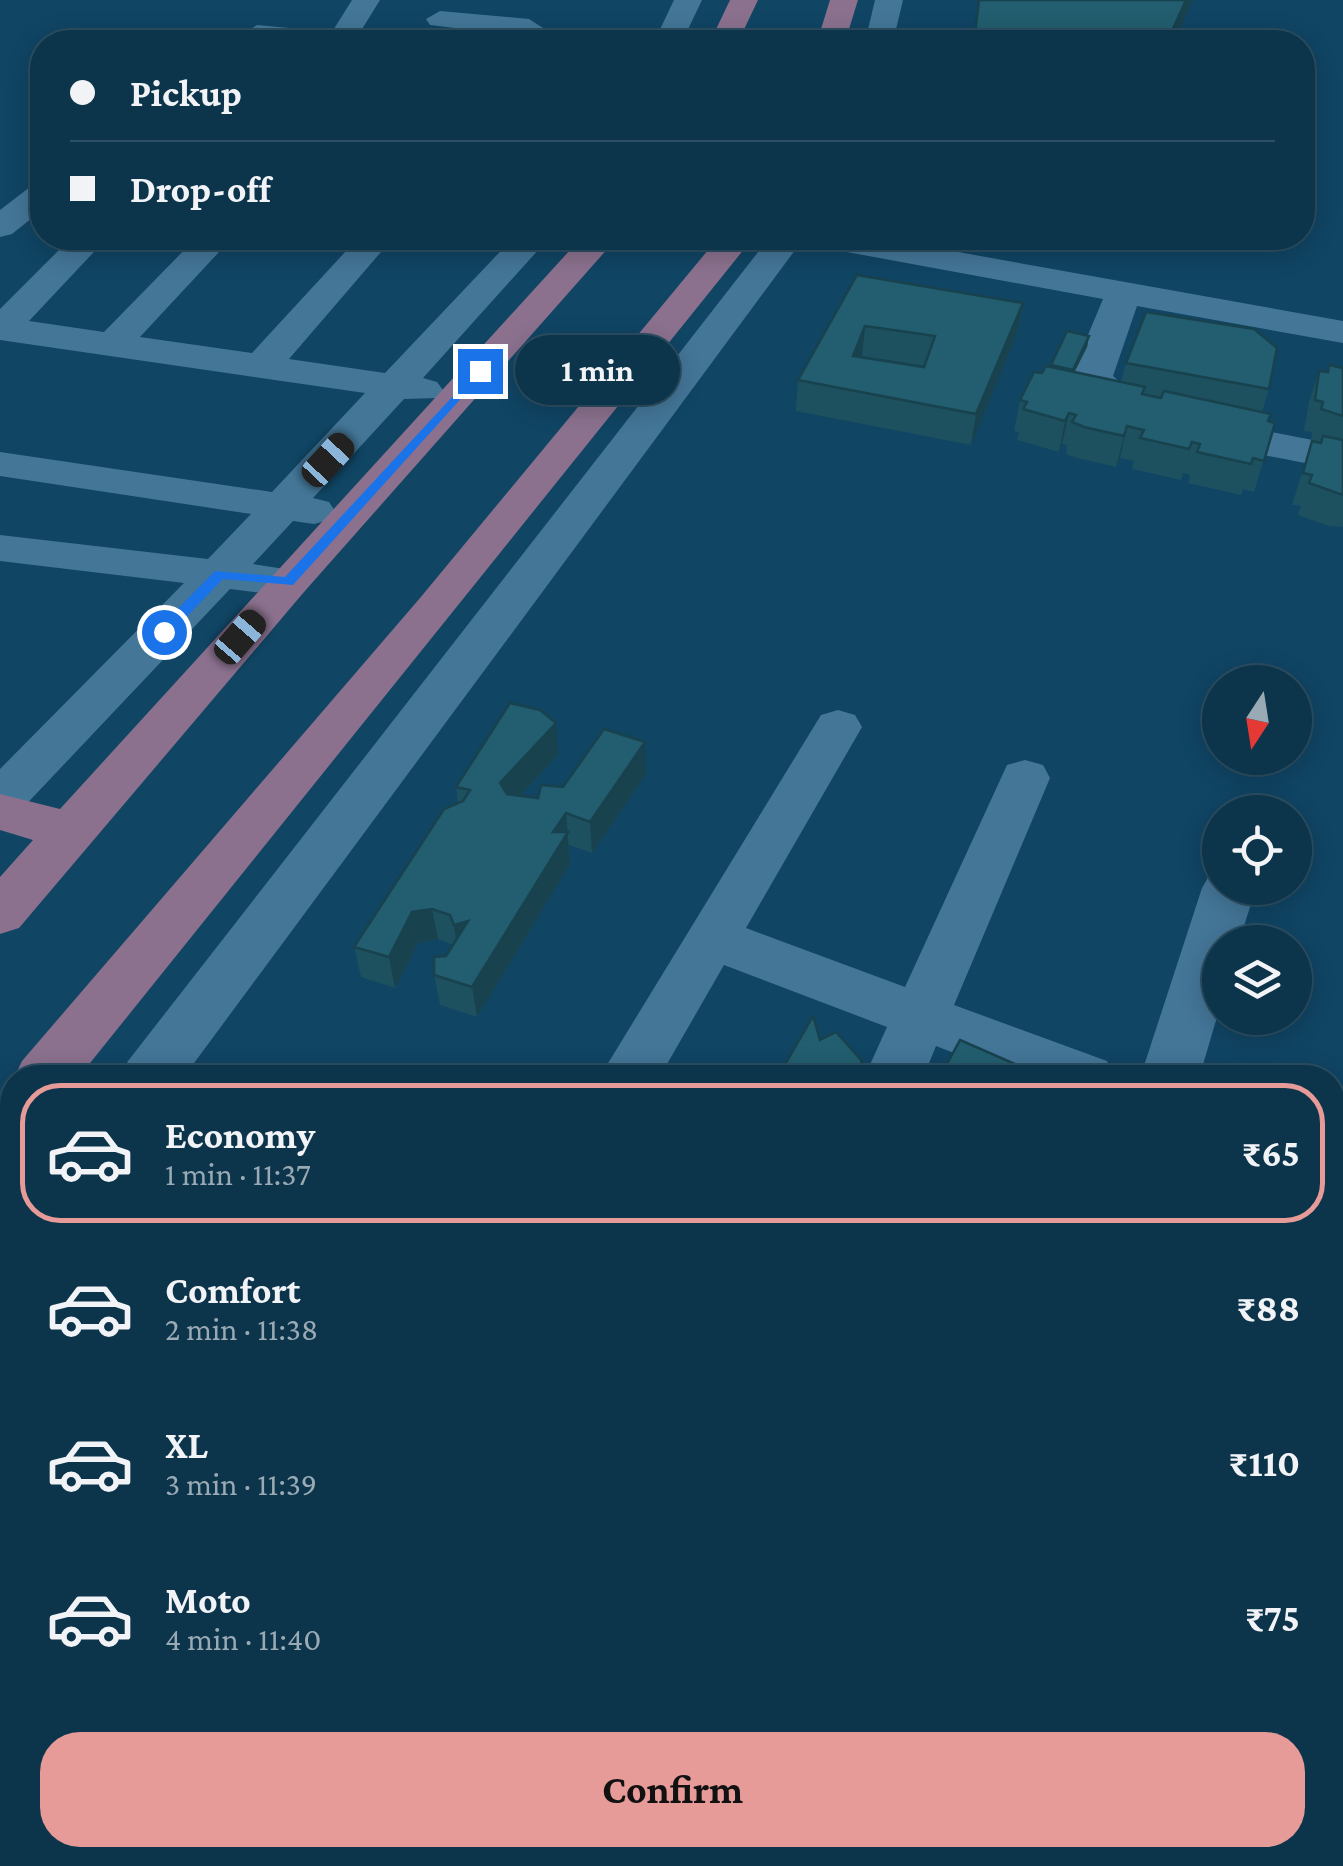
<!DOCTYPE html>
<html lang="en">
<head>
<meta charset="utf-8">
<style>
  :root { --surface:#0c344b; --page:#153c52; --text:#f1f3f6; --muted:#9aaab5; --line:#2c4f63; --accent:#e69b98 }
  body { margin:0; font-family:"Crimson Pro",serif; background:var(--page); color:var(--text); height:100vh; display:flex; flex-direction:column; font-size:38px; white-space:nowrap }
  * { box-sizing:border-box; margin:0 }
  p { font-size:32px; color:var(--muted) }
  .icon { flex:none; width:55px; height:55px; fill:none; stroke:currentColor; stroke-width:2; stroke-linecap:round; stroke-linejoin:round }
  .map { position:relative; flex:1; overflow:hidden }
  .side { position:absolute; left:0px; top:1065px; width:1345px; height:802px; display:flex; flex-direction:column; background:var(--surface); border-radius:40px 40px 0 0; box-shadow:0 5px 25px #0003,0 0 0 2px var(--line) }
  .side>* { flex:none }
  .hud { position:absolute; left:30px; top:30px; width:1285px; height:220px; border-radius:40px; box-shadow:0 5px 25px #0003,0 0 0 2px var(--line); display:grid; align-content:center; height:220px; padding:0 40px; background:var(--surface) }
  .needle { width:65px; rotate:192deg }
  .buttons { position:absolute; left:1202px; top:665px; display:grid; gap:20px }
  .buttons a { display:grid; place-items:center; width:110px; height:110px; border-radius:50%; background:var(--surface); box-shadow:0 5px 25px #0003,0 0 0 2px var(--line); font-size:50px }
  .end { position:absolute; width:45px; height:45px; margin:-22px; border:12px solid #1a73e8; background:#fff; box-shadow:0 0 0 5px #fff }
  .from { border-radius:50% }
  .bubble { position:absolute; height:70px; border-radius:35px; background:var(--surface); box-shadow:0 5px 25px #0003,0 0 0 2px var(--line); font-size:32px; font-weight:700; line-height:70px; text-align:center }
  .car { position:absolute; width:30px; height:60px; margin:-30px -15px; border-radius:12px; box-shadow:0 0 8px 2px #0007; background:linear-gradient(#222 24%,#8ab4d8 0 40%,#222 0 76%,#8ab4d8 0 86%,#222 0) }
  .hud b { display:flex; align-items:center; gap:35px; height:95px; font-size:38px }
  .hud b+b { border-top:2px solid var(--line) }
  .hud i { width:25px; height:25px; background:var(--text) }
  ul { padding:18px 0 0; list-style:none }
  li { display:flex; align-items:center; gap:30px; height:140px; margin:0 20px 15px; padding:0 20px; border:5px solid transparent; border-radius:40px }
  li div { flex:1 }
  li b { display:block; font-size:38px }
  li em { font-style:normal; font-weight:700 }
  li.selected { border-color:var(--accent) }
  li>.icon { width:90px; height:90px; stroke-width:1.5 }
  .cta { display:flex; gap:20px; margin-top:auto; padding:20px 40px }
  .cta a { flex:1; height:115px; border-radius:40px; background:var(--accent); color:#111; font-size:40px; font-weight:700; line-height:115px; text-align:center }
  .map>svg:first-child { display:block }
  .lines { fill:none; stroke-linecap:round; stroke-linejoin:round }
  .minor { fill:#447698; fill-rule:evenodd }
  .major { fill:#8b718e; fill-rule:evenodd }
  .wall { fill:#1d515f; fill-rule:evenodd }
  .shaded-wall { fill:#18424e }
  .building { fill:#225e6f; stroke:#18424e; stroke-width:2.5; fill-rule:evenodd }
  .route { fill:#1a73e8 }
</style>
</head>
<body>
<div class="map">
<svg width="1343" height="1866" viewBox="0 0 1343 1866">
  <rect width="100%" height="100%" fill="#104564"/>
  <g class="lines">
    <!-- minor -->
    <g class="minor">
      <path d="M352 0H380L354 42H256L243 34 257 25 332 32Z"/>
      <path d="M674 0H702L682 42H654Z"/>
      <path d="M875 0H903L893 42H865Z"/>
      <path d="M440 11 529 19 543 28 529 37 430 25 426 19Z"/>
      <path d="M42 184V210L12 234 0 237V210L30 187Z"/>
      <path d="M71 238H107L29 321 104 332 196 238H232L140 337 252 353 358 238H393L289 359 385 373 513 238H549L423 378 437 382 443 390 437 398 404 399 313 498 329 502 335 511 329 520 314 524 293 521 253 564 304 572 310 582 304 592 288 596 230 589 18 813 0 818V769L184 583 0 561V535L208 559 251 514 0 476V452L272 492 365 393 0 340V309Z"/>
      <path d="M769 238H804L183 1078H120L128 1061Z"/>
      <path d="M808 238H880L1343 321V343L1137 306 1113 376C1152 415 1286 434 1343 446V470C1277 457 1111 433 1074 378L1075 366 1103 299 825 248 813 245Z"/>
      <path d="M838 710 855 715 862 727 746 928 905 987 1007 765 1025 760 1043 765 1050 778 954 1005 1107 1061 1115 1078H1019L936 1046 923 1078H864L887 1027 724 965 659 1078H599L821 715Z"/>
      <path d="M1220 871V888H1256L1239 942H1220V1007L1199 1078H1140L1202 888 1210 874Z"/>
      <path d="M1332 1142 1343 1145V1199L1332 1195Z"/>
      <path d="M12 1226V1296L0 1300V1231Z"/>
      <path d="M0 1581 12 1587V1668L0 1663Z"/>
      <path d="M0 1779 12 1784V1855H87L91 1866H0Z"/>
      <path d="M227 1855H318L322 1866H232Z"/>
    </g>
    <!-- major -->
    <g class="major">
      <path d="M730 0H758L738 42H710Z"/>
      <path d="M830 0H858L845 42H817Z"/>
      <path d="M581 238H617L304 592 19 928 0 934V877L33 840 0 830V794L60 809Z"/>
      <path d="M718 238H753L78 1078H14L22 1061 420 598Z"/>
      <path d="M12 1089V1150L0 1155V1093Z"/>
    </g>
  </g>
  <!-- wall -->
  <g class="wall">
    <path d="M857 275 1023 303 1017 333 971 445 796 411 798 380ZM862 356 925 366 924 367 862 358Z"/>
    <path d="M1089 336 1087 347 1074 372 1121 382 1126 363 1269 389 1262 412 1268 422 1275 423 1254 492 1243 489 1241 495 1188 483 1190 475 1183 473 1181 480 1132 469 1134 461 1120 458 1116 467 1077 458 1066 454 1067 445 1062 444 1059 452 1017 440 1019 432 1014 431 1020 400 1051 365Z"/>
    <path d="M1329 365 1343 368V527L1329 526 1298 515 1301 506 1292 505 1312 441 1319 443 1311 440 1312 432 1304 431 1309 402 1319 371 1326 372Z"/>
    <path d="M558 755 520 796 538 798 563 787 646 774 592 853 569 845 570 864 477 1017 440 1005 434 975 453 945 438 939 418 943 395 988 361 977 354 947 458 803 456 787Z"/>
    <path d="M1332 1257 1343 1262V1346L1338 1347 1343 1349V1459L1332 1453Z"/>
    <path d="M1332 1528 1343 1531V1617L1332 1627Z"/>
    <path d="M761 1855H814L806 1866H773Z"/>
  </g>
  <!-- shaded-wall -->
  <g class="shaded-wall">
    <path d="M1186 0H1193L1174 42H1167Z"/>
    <path d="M1023 303 1017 333 971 445 976 414Z"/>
    <path d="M865 326 862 356 850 387 853 356Z"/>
    <path d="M1089 336 1087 347 1070 381 1073 370Z"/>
    <path d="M1069 413 1062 444 1059 452 1065 421Z"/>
    <path d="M1127 426 1120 458 1116 467 1124 436Z"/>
    <path d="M556 723 558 755 503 814 500 783Z"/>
    <path d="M645 742 646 774 592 853 590 822Z"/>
    <path d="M566 813 570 864 477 1017 472 987 553 832Z"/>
    <path d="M432 909 438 939 418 943 395 988 389 957 412 912Z"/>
    <path d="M468 921 458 956 454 925Z"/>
  </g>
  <!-- building -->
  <g class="building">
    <path d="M979 0H1186L1167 42H974Z"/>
    <path d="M857 275 1023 303 976 414 798 380ZM865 326 935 336 924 367 853 356Z"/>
    <path d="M1146 312 1254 329 1277 348 1269 389 1126 363Z"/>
    <path d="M1067 331 1089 336 1073 370 1051 365Z"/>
    <path d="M1329 365 1343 368V416L1321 409 1323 402 1315 400 1319 371 1328 372Z"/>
    <path d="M1046 366 1145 387 1142 394 1161 398 1164 391 1271 414 1268 421 1275 423 1264 461 1253 458 1251 464 1197 452 1200 444 1192 442 1189 449 1140 438 1144 430 1127 426 1124 436 1084 427 1072 422 1076 415 1069 413 1065 421 1023 409 1027 402 1020 400 1034 372 1042 373Z"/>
    <path d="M1323 436 1343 440V495L1309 483 1312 475 1303 473 1312 441 1321 443Z"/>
    <path d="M510 703 540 710 556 723 500 783 507 794 538 798 541 785 563 787 604 729 645 742 590 822 566 813 553 832H568L472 987 434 975V957L446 956 468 921 454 925 450 915 432 909 412 912 389 957 354 947 444 809 463 801 470 790 456 787Z"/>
    <path d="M813 1016 820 1040 836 1032 862 1061 856 1078H777Z"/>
    <path d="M960 1040 1033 1072 1030 1078H951L942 1073Z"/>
    <path d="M1332 1257 1343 1262V1328L1332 1325Z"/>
    <path d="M1332 1345 1343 1349V1434L1332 1429Z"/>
    <path d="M1332 1528 1343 1531V1602L1341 1598 1332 1594Z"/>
    <path d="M699 1855H742L755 1866H691Z"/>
    <path d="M768 1855H812L805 1866H779Z"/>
    <path d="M1028 1855H1121L1115 1866H1022Z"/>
  </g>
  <!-- route -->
  <path class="route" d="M480 367 484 373 293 585 223 579 169 635H159V628L215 571 285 577Z"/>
</svg>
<div class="buttons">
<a><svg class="needle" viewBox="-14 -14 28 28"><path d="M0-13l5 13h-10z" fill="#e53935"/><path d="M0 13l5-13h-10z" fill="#9aaab5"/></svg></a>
<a><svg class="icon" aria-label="locate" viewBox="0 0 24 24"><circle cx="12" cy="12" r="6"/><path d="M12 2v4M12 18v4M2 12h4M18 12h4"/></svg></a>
<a><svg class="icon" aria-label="layers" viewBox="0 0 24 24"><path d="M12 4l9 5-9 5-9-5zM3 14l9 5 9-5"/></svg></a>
</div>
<i class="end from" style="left:164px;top:632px"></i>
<i class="end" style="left:480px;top:371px"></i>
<div class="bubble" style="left:515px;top:335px;width:165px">1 min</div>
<i class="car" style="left:328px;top:460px;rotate:43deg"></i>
<i class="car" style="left:240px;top:637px;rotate:41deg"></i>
<div class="hud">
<b><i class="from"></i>Pickup</b>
<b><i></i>Drop-off</b>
</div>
<section class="side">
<ul>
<li class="selected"><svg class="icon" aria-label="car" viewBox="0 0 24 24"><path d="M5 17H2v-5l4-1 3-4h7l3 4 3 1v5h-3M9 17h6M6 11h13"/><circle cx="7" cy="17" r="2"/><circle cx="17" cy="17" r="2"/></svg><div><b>Economy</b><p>1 min · 11:37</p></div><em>₹65</em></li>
<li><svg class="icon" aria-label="car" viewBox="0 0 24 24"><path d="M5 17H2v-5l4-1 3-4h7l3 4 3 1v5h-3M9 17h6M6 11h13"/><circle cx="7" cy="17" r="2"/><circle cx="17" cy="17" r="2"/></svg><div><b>Comfort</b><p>2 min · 11:38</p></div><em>₹88</em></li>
<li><svg class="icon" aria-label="car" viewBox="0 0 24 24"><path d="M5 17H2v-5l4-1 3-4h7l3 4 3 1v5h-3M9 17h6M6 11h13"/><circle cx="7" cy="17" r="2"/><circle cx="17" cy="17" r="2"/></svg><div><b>XL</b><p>3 min · 11:39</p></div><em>₹110</em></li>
<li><svg class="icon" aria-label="car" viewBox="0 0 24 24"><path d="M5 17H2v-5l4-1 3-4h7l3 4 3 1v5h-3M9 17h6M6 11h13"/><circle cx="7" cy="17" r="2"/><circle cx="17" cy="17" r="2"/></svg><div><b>Moto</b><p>4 min · 11:40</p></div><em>₹75</em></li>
</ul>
<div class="cta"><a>Confirm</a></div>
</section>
</div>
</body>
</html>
